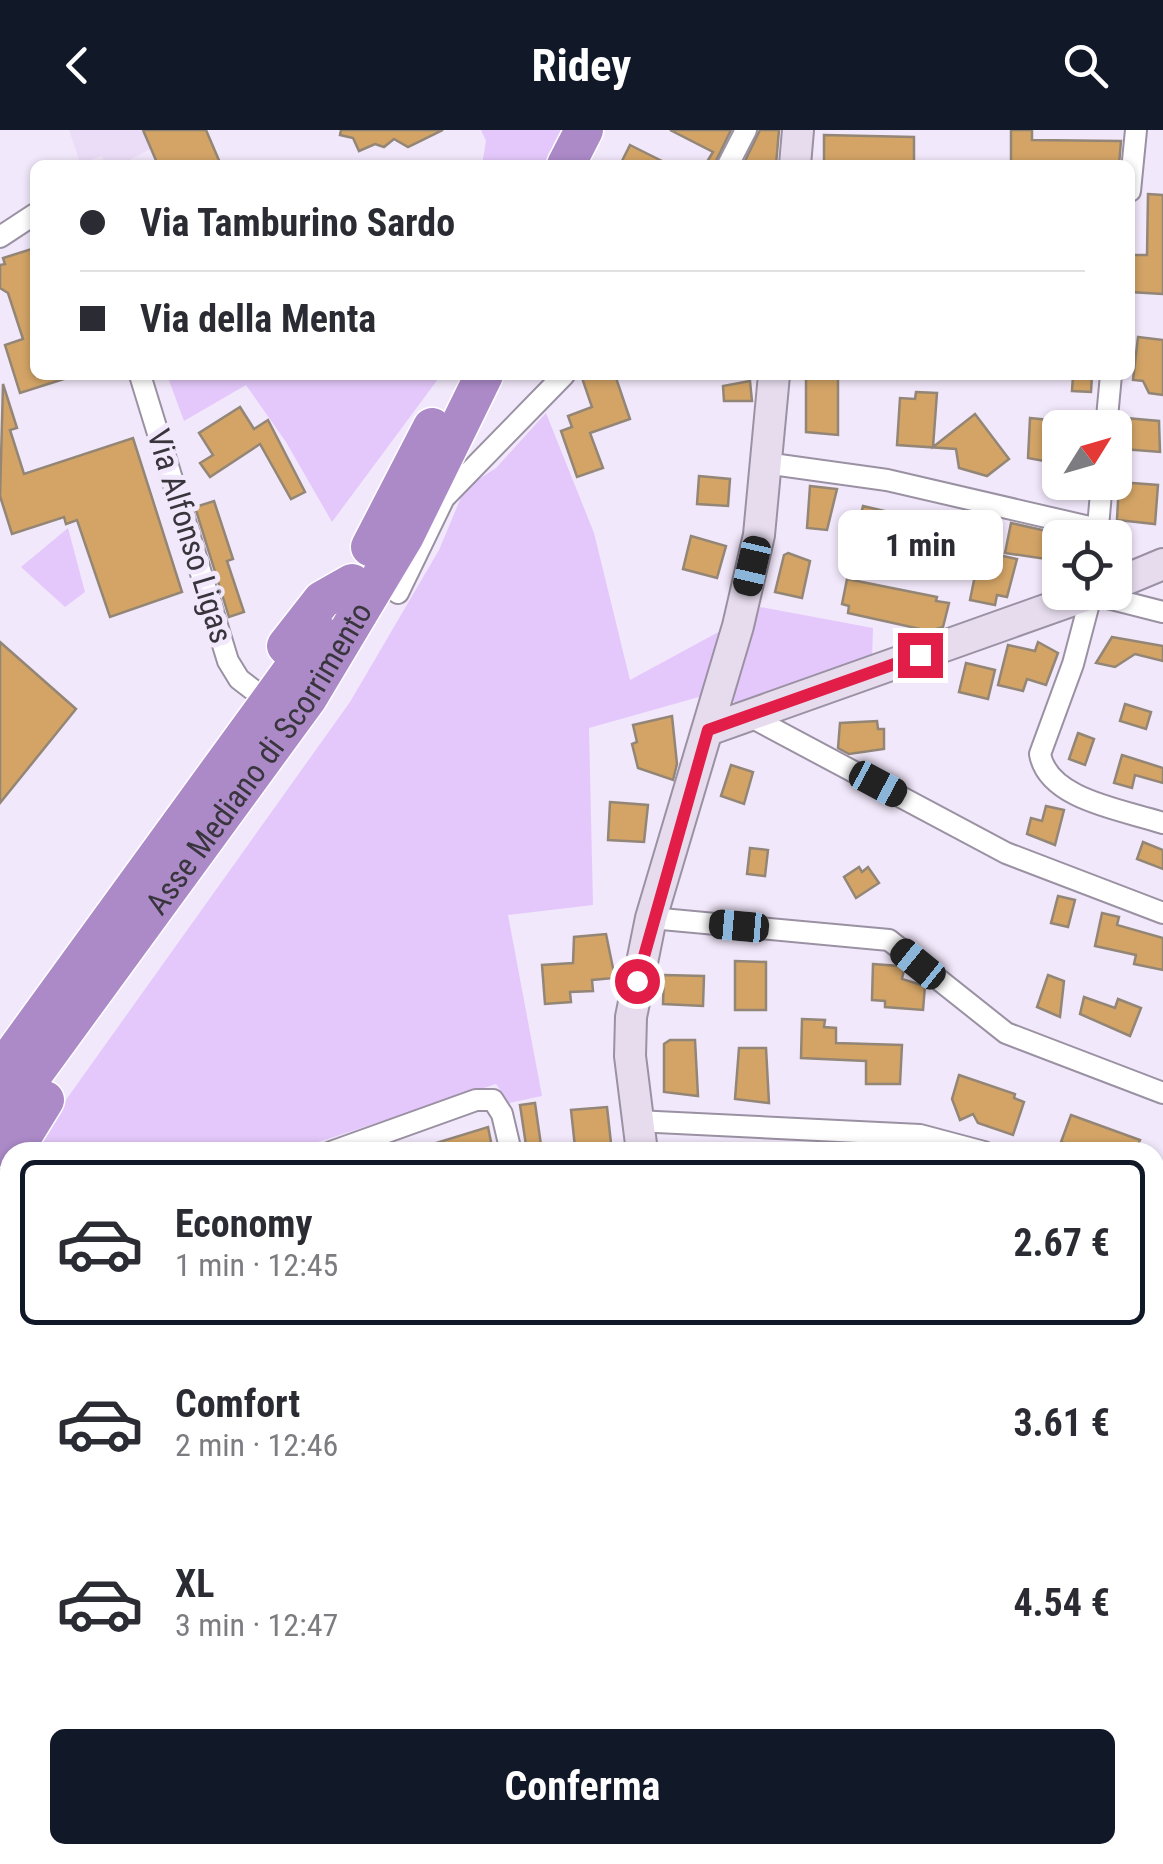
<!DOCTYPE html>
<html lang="it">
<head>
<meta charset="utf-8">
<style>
  :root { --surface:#fff; --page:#f2f2f3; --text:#2b2b33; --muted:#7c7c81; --line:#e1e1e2; --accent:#111827 }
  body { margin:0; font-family:"Roboto Condensed",sans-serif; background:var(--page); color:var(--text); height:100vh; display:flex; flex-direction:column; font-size:38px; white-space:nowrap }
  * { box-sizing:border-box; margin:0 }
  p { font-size:32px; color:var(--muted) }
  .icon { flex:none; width:55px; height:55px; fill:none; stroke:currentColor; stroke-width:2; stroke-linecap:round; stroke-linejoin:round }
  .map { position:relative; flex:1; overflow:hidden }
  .panel { position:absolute; left:0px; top:1012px; width:1165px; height:722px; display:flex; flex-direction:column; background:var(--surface); border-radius:30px 30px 0 0; box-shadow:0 2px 8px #0004 }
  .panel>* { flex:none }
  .banner { position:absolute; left:30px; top:30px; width:1105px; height:220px; border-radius:15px; box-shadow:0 2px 8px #0004; display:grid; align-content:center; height:220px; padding:0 50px; background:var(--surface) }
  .needle { width:65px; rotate:53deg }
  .controls { position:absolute; left:1042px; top:280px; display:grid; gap:20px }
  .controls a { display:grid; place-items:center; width:90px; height:90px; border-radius:15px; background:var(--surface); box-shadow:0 2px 8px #0004; font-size:50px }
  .end { position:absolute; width:45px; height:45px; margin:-22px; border:12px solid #e11d48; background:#fff; box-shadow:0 0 0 5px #fff }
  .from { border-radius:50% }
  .bubble { position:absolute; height:70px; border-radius:15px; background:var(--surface); box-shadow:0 2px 8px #0004; font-size:32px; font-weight:700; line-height:70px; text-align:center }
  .car { position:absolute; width:30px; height:60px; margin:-30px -15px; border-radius:12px; box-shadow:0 0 8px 2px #0007; background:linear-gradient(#222 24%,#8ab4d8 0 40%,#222 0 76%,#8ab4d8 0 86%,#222 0) }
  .banner b { display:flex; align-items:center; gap:35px; height:95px; font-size:38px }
  .banner b+b { border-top:2px solid var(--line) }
  .banner i { width:25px; height:25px; background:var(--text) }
  ul { padding:18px 0 0; list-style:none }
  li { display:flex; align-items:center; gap:30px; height:165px; margin:0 20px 15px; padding:0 30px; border:5px solid transparent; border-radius:15px }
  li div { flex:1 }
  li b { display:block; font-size:38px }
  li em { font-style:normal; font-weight:700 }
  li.current { border-color:var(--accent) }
  li>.icon { width:90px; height:90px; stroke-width:1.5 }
  .cta { display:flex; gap:20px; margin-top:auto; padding:20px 50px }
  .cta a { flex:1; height:115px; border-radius:15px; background:var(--accent); color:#fff; font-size:40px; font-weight:700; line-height:115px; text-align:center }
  header { display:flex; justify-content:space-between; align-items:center; height:130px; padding:0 50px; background:var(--accent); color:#fff; font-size:45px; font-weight:700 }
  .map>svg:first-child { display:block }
  .built { fill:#ebddf7 }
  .green { fill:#e4c8fb }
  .building { fill:#d3a466; stroke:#938676; stroke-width:2.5 }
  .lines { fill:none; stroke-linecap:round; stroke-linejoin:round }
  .street-casing { stroke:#9a91a3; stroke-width:24 }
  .secondary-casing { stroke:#9a91a3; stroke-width:34 }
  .highway-casing { stroke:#fff; stroke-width:41 }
  .street { stroke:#fff; stroke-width:20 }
  .secondary { stroke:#e6dcee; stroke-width:30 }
  .highway { stroke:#ac8ac8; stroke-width:38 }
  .route { stroke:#e11d48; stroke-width:12 }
  .labels { text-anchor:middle; stroke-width:10; stroke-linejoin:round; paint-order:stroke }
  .street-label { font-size:32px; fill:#39353d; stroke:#f2e8fb }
</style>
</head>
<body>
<header><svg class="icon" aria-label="back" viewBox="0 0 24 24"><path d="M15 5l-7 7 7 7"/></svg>Ridey<svg class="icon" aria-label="search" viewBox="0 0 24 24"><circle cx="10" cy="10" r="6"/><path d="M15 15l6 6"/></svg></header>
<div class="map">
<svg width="1163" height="1734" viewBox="0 0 1163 1734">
  <rect width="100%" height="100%" fill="#f2e8fb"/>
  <!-- built -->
  <path class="built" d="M69 0H186L120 35H106L102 26 80 33Z"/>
  <!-- green -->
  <g class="green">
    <path d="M481 0H567L548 35H482L486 11Z"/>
    <path d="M167 245H441L332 392 286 312 246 255 184 291Z"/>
    <path d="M546 283 594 403 630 550 724 499 706 565 589 598 593 775 508 785 542 966 509 973 496 954 306 1016V1022H37L38 1009 350 572 439 420 465 358 496 338Z"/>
    <path d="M68 398 85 462 65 477 21 437Z"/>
    <path d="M760 477 873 498 872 531 740 576 733 571 734 563Z"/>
    <path d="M0 1063C17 1094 13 1136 0 1167Z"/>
    <path d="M0 1350 10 1363V1528H0Z"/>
  </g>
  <!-- building -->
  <g class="building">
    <path d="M143 0H206L221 35H158Z"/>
    <path d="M341 0H443L408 17 394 9 384 17 375 14 359 21 353 8 340 5Z"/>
    <path d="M670 0H731L714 35H705L713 22Z"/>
    <path d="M760 0H779L776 35H743Z"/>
    <path d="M1011 0H1032V10L1121 11 1119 35H1011Z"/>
    <path d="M824 5 914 7V35H824Z"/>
    <path d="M630 15 670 35H620Z"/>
    <path d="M1148 64 1163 65V164L1130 162 1132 125H1147Z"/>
    <path d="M35 118V245L67 248 20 263 5 215 23 209 8 163 0 158V135L5 134 3 128Z"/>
    <path d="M1138 207 1163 210V265L1149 263 1143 251 1133 250Z"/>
    <path d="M581 245H615L630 289 590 303 603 338 577 347 561 301 572 297 568 286 592 277Z"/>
    <path d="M806 245H838V305L806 302Z"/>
    <path d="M1073 245H1092L1091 262 1072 261Z"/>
    <path d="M750 251 752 271H724L723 256Z"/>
    <path d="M3 254 17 298 10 300 24 344 133 308 182 462 110 487 77 390 66 394 64 387 12 404 0 366Z"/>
    <path d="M916 262 937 263 933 317 975 284 1009 329 987 346 959 338 956 319 897 315 900 268 915 269Z"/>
    <path d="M240 277 254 299 268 290 305 362 291 369 260 314 210 347 200 333 213 325 199 303Z"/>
    <path d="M1030 288 1059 291 1060 334 1028 328Z"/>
    <path d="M1126 288 1159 291 1160 322 1123 319Z"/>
    <path d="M699 346 730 349 728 376 697 374Z"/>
    <path d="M1119 352 1158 355 1155 394 1117 390Z"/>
    <path d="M810 356 837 359 827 400 807 398Z"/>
    <path d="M214 371 233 429 227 431 244 482 229 487 195 377Z"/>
    <path d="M863 376 919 389 921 384 968 393 959 428 935 422 932 431 855 408Z"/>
    <path d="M1011 393 1060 404V431L1005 423Z"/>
    <path d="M691 406 726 416 717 448 683 439Z"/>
    <path d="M980 421 1017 429 1007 467 997 465 995 475 970 470Z"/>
    <path d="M788 423 810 431 802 468 775 462 784 425Z"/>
    <path d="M847 449 937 467 936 471 949 473 943 497 929 501 848 483 849 476 842 474Z"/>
    <path d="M1112 507 1163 516V531L1135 524 1115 537 1096 533Z"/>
    <path d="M0 512 76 579 0 673Z"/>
    <path d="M1038 512 1058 523 1046 555 1027 549 1023 561 998 555 1008 515 1035 521Z"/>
    <path d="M966 533 995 540 988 569 959 562Z"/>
    <path d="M1125 574 1151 582 1146 599 1120 591Z"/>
    <path d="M672 586 677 634 673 650 638 638 632 614 637 612 633 595Z"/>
    <path d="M877 591 878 599H884V619L849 624 838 618 840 593Z"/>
    <path d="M1078 603 1094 609 1085 635 1069 629Z"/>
    <path d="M1122 625 1163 638V653L1135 645 1132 658 1114 653Z"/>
    <path d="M731 635 753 642 744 674 721 666Z"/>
    <path d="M610 672 648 675 644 712 608 710Z"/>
    <path d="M1046 676 1064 680 1055 715 1027 704 1031 688 1042 691Z"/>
    <path d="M1143 712 1163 720V739L1137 729Z"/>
    <path d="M750 718 768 720 765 746 747 744Z"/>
    <path d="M859 737 862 742 868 737 879 753 856 768 844 747Z"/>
    <path d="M1058 766 1075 770 1068 797 1051 793Z"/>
    <path d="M1102 783 1119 787 1117 795 1163 808V840L1134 834 1136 825 1095 816Z"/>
    <path d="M606 804 615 848 592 850 593 861 570 862 571 872 545 874 542 835 573 833 574 807Z"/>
    <path d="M735 831 766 832V880H735Z"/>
    <path d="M873 834 900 836 904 840 902 849 925 856 923 880 885 877V871L872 870Z"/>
    <path d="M664 845 704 846 703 876 663 874Z"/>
    <path d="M1048 845 1064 851 1060 887 1037 877Z"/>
    <path d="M1084 867 1115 878 1118 869 1141 878 1130 906 1080 884Z"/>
    <path d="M802 889 825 890 824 897 836 898V913L902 915 900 954H866V931L801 928Z"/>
    <path d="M670 910H695L698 966 664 962V914Z"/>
    <path d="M739 918H766L769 973 735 969Z"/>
    <path d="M959 945 1015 964 1014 968 1024 972 1013 1005 978 993 973 984 960 990 952 969Z"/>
    <path d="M535 973 542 1022H527L520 975Z"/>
    <path d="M607 977 611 1013 575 1017 571 980Z"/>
    <path d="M1071 985 1140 1010 1135 1022H1089L1061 1012Z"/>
    <path d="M488 997 493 1022H427L426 1016Z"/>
  </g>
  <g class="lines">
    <!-- street casing -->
    <g class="street-casing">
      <g id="street">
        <path d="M728 35 746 0"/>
        <path d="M1130 61 1136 0"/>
        <path d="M0 107 35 84"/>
        <path d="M140 245 228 531 239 549 252 559"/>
        <path d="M1106 298 1111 245"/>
        <path d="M765 333 887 350 1098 399"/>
        <path d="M1097 408 1102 352"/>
        <path d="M1092 462 1073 534 1040 624C1048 670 1124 680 1163 693"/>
        <path d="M398 463 444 368 564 245"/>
        <path d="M1092 464 1163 482"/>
        <path d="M749 586 1006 723 1163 783"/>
        <path d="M651 788 889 810 1006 903 1163 963"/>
        <path d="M636 991 920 1005 984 1022"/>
        <path d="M331 1022 476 970H493L502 984 511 1022"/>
        <path d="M1155 1249 1163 1250"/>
        <path d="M1155 1440 1163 1442"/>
        <path d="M1155 1646 1163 1648"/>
        <path d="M444 1725 445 1734"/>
        <path d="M183 1734 197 1725"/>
        <path d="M941 1734 943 1725"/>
        <path d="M1137 1734 1138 1725"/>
      </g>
    </g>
    <!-- secondary casing -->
    <g class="secondary-casing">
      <g id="secondary">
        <path d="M795 35 798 0"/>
        <path d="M1115 454 1163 434"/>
        <path d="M708 600 1096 462"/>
        <path d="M642 1022 630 926 631 887 651 788 738 496 759 405 774 245"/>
        <path d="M0 1218 10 1192"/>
        <path d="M0 1305 10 1318"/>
        <path d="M1155 1571 1163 1572"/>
        <path d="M266 1725 271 1734"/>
        <path d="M740 1725V1734"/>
      </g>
    </g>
    <!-- highway casing -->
    <g class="highway-casing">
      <g id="highway">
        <path d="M566 35 584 0"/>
        <path d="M370 417 432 297"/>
        <path d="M286 516 322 470 352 453"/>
        <path d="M0 942 319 503"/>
        <path id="s1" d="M0 990 308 568 405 406 484 245"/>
        <path d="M13 1022 45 970"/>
      </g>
    </g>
    <!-- street -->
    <use href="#street" class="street"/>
    <!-- secondary -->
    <use href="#secondary" class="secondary"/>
    <!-- highway -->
    <use href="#highway" class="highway"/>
  </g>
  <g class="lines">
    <!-- route -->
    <path class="route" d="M637 851 708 600 920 525"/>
  </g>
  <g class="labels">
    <!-- street labels -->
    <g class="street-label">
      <text transform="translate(190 406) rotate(73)" y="11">Via Alfonso Ligas</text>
      <text dy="11" stroke="none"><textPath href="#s1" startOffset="445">Asse Mediano di Scorrimento</textPath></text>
    </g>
  </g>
</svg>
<div class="controls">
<a><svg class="needle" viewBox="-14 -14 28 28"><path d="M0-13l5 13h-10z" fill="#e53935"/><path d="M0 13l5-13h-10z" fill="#7c7c81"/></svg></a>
<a><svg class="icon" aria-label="locate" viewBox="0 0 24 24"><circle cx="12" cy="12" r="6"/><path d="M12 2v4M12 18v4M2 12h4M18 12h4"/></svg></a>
</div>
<i class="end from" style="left:637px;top:851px"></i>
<i class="end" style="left:920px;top:525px"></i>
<div class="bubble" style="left:838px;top:380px;width:165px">1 min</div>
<i class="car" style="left:752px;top:436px;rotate:193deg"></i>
<i class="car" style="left:878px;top:654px;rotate:118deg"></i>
<i class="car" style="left:739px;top:796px;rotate:275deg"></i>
<i class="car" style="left:918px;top:834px;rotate:309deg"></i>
<div class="banner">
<b><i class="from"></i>Via Tamburino Sardo</b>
<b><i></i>Via della Menta</b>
</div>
<section class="panel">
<ul>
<li class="current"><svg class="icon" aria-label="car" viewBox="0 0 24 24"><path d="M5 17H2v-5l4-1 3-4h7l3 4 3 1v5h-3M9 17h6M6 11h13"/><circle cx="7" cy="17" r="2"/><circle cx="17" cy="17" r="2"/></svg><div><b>Economy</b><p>1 min · 12:45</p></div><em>2.67 €</em></li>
<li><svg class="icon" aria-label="car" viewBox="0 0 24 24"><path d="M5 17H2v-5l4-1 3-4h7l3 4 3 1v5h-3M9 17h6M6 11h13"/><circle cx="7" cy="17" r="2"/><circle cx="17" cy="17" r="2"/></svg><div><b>Comfort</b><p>2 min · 12:46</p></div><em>3.61 €</em></li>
<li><svg class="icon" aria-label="car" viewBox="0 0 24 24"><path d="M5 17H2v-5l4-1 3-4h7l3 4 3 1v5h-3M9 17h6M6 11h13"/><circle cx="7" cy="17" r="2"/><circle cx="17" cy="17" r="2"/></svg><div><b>XL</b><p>3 min · 12:47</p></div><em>4.54 €</em></li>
</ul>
<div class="cta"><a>Conferma</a></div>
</section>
</div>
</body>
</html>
